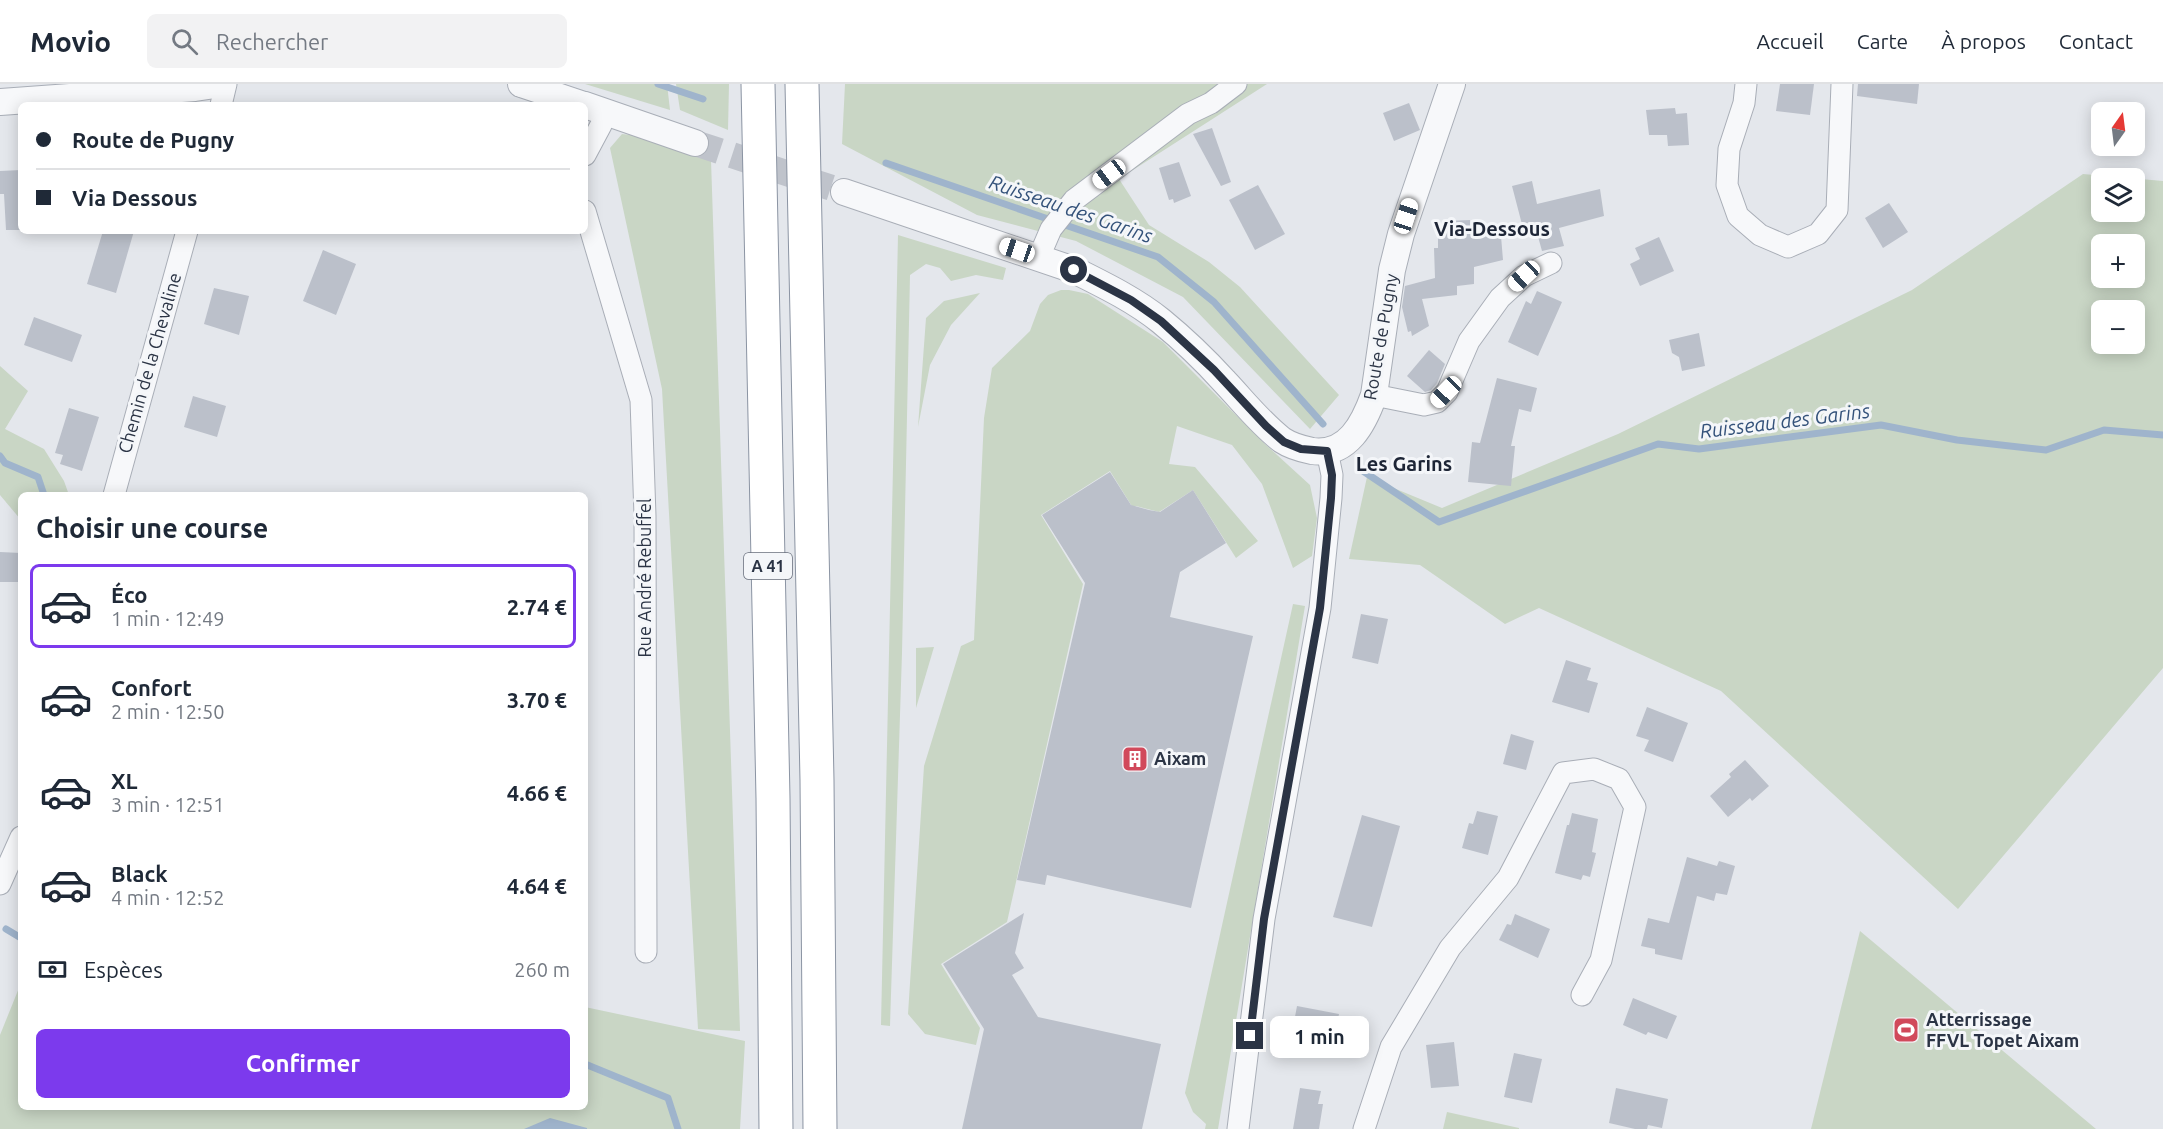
<!DOCTYPE html>
<html lang="fr">
<head>
<meta charset="utf-8">
<style>
  :root { --surface:#fff; --page:#f2f2f3; --text:#1f2937; --muted:#747a83; --line:#e0e1e3; --accent:#7c3aed }
  body { margin:0; font-family:Ubuntu,sans-serif; background:var(--page); color:var(--text); height:100vh; display:flex; flex-direction:column; font-size:22px; white-space:nowrap }
  * { box-sizing:border-box; margin:0 }
  p { font-size:20px; color:var(--muted) }
  .icon { flex:none; width:33px; height:33px; fill:none; stroke:currentColor; stroke-width:2; stroke-linecap:round; stroke-linejoin:round }
  .map { position:relative; flex:1; overflow:hidden }
  .details { position:absolute; left:18px; top:408px; width:570px; height:618px; display:flex; flex-direction:column; background:var(--surface); border-radius:9px; box-shadow:0 3px 15px #0003 }
  .details>* { flex:none }
  .hud { position:absolute; left:18px; top:18px; width:570px; height:132px; border-radius:9px; box-shadow:0 3px 15px #0003; display:grid; align-content:center; height:132px; padding:0 18px; background:var(--surface) }
  .needle { width:39px; rotate:14deg }
  .buttons { position:absolute; left:2091px; top:18px; display:grid; gap:12px }
  .buttons a { display:grid; place-items:center; width:54px; height:54px; border-radius:9px; background:var(--surface); box-shadow:0 3px 15px #0003; font-size:30px }
  .end { position:absolute; width:27px; height:27px; margin:-14px; border:8px solid #2b3445; background:#fff; box-shadow:0 0 0 3px #fff }
  .from { border-radius:50% }
  .bubble { position:absolute; height:42px; border-radius:9px; background:var(--surface); box-shadow:0 3px 15px #0003; font-size:20px; font-weight:600; line-height:42px; text-align:center }
  .car { position:absolute; width:18px; height:36px; margin:-18px -9px; border-radius:8px; box-shadow:0 0 4px 2px #0007; background:linear-gradient(#fff 24%,#345 0 40%,#fff 0 76%,#345 0 86%,#fff 0) }
  .hud b { display:flex; align-items:center; gap:21px; height:57px; font-size:22px }
  .hud b+b { border-top:2px solid var(--line) }
  .hud i { width:15px; height:15px; background:var(--text) }
  ul { padding:0; list-style:none }
  li { display:flex; align-items:center; gap:18px; height:84px; margin:0 12px 9px; padding:0 6px; border:3px solid transparent; border-radius:9px }
  li div { flex:1 }
  li b { display:block; font-size:22px }
  li em { font-style:normal; font-weight:600 }
  li.current { border-color:var(--accent) }
  li>.icon { width:54px; height:54px; stroke-width:1.5 }
  h2 { padding:0 18px; font-size:27px; line-height:72px }
  .pay { display:flex; align-items:center; gap:15px; height:66px; padding:0 18px; font-size:22px }
  .pay p { margin-inline-start:auto }
  .cta { display:flex; gap:12px; margin-top:auto; padding:12px 18px }
  .cta a { flex:1; height:69px; border-radius:9px; background:var(--accent); color:#fff; font-size:24px; font-weight:600; line-height:69px; text-align:center }
  header { display:flex; align-items:center; gap:36px; box-sizing:border-box; height:84px; padding:0 30px; background:var(--surface); border-bottom:2px solid var(--line) }
  header strong { font-size:28px }
  nav { display:flex; gap:33px; margin-inline-start:auto; font-size:21px }
  .search { width:420px; height:54px; background:var(--page); display:flex; align-items:center; gap:15px; box-sizing:border-box; padding:0 21px; border-radius:9px; color:var(--muted); font-size:22px }
  .map>svg:first-child { display:block }
  .green { fill:#c9d6c5; fill-rule:evenodd }
  .water { fill:#9fb4cc }
  .lines { fill:none; stroke-linecap:round; stroke-linejoin:round }
  .stream { stroke:#9fb4cc; stroke-width:7 }
  .building { fill:#bbc0ca }
  .tertiary-tunnel { stroke:#bfc3cb; stroke-width:26; stroke-dasharray:26 13; stroke-linecap:butt }
  .minor-casing { stroke:#a9aeb7; stroke-width:23 }
  .tertiary-casing { stroke:#a9aeb7; stroke-width:28 }
  .motorway-casing { stroke:#8b94a3; stroke-width:35 }
  .minor { stroke:#f7f8fa; stroke-width:21 }
  .tertiary { stroke:#f7f8fa; stroke-width:26 }
  .motorway { stroke:#fff; stroke-width:33 }
  .route { stroke:#2b3445; stroke-width:8 }
  .labels { text-anchor:middle; stroke-width:6; stroke-linejoin:round; paint-order:stroke }
  .shield { fill:#f4f6f9; stroke:#676e7b; stroke-width:1.5 }
  .shield-label { font-size:16px; font-weight:bold; fill:#2b3445 }
  .street-label { font-size:18px; fill:#2b3445; stroke:#f4f6f9 }
  .poi-label { font-size:18px; font-weight:bold; fill:#2b3445; stroke:#f4f6f9; text-anchor:start }
  .water-label { font-size:20px; font-style:italic; fill:#34527a; stroke:#f4f6f9 }
  .neighbourhood-label { font-size:20px; font-weight:bold; fill:#1d2536; stroke:#f4f6f9 }
</style>
</head>
<body>
<header>
<strong>Movio</strong>
<div class="search"><svg class="icon" aria-label="search" viewBox="0 0 24 24"><circle cx="10" cy="10" r="6"/><path d="M15 15l6 6"/></svg>Rechercher</div>
<nav><a>Accueil</a><a>Carte</a><a>À propos</a><a>Contact</a></nav>
</header>
<div class="map">
<svg width="2163" height="1045" viewBox="0 0 2163 1045">
  <rect width="100%" height="100%" fill="#e4e7ec"/>
  <!-- green -->
  <g class="green">
    <path d="M585 0H667L670 26Z"/>
    <path d="M676 0H729L728 46 680 26Z"/>
    <path d="M845 0H1267L1119 95 1149 141 1209 178 1240 203 1339 311 1310 345 1183 213 1076 157 977 131 842 60Z"/>
    <path d="M622 50 648 53 711 76 740 947 698 945 662 305 610 64Z"/>
    <path d="M2083 90 2163 97V584L1958 825 1721 607 1539 524 1505 540 1420 481 1349 475 1367 393 1442 424 1618 350 1912 206ZM2102 94H2134V128H2102ZM2102 160H2134V194H2102ZM2102 226H2134V260H2102Z"/>
    <path d="M898 151 1006 184 1003 196 976 191 951 197 940 184 926 180 910 191 902 569 890 942 881 941Z"/>
    <path d="M1061 206H1069L1088 210 1163 258 1265 360 1310 401 1317 434 1312 472 1293 484 1262 400 1232 361 1177 342 1169 380 1195 383 1258 457 1236 474 1193 406 1159 428 1136 422 1133 424 1110 387 1041 431 1083 500 1007 838 941 880 980 944 976 961 925 950 908 930 924 682 961 562 974 556 984 334 992 284 1030 247 1040 220 1048 211Z"/>
    <path d="M980 209 951 241 930 281 918 343 926 234 944 217Z"/>
    <path d="M0 282 28 307 5 345 44 365 64 397 69 411H21V436L0 411Z"/>
    <path d="M1293 520 1305 522 1218 1045H1205L1206 1040 1193 1028 1185 1009Z"/>
    <path d="M934 563 916 624V564Z"/>
    <path d="M1860 847 2096 1045H1811Z"/>
    <path d="M21 899V1023H585V923L745 957 740 1045H0V951Z"/>
    <path d="M1447 1028 1519 1044V1045H1443Z"/>
  </g>
  <!-- water -->
  <path class="water" d="M550 1034 587 1044V1045H524Z"/>
  <g class="lines">
    <!-- stream -->
    <g class="stream">
      <path d="M658 0 703 15"/>
      <path d="M886 79 1158 173 1214 218 1323 340"/>
      <path d="M0 372 5 379 38 393 44 411"/>
      <path d="M1363 387 1439 438 1658 360 1699 365 1881 341 1957 356 2046 366 2104 346 2163 351"/>
      <path d="M6 845 21 854"/>
      <path d="M585 980 668 1014 678 1045"/>
    </g>
  </g>
  <!-- building -->
  <g class="building">
    <path d="M1780 0H1814L1810 31 1776 27Z"/>
    <path d="M1858 0H1919L1917 20 1857 12Z"/>
    <path d="M1409 19 1420 46 1394 57 1383 29Z"/>
    <path d="M1675 24 1676 30 1687 29 1689 61 1668 62 1667 51H1649L1646 26Z"/>
    <path d="M1212 44 1231 98 1221 102 1193 50Z"/>
    <path d="M1179 78 1191 112 1174 119 1173 115 1169 116 1159 84Z"/>
    <path d="M21 86V146H6L4 110H0V87Z"/>
    <path d="M1532 97 1537 120 1600 105 1604 132 1559 144 1564 162 1542 167 1537 149 1525 152 1512 102Z"/>
    <path d="M1258 101 1285 150 1255 166 1229 116Z"/>
    <path d="M1889 119 1908 148 1883 164 1865 134Z"/>
    <path d="M1470 136V150H1474L1475 153 1501 152 1503 176 1474 183V200L1457 202V211L1422 215 1429 242 1412 252 1411 247 1408 248 1402 223 1405 202 1435 194 1434 164H1438V151H1445L1444 137Z"/>
    <path d="M103 147H134L116 209 87 200Z"/>
    <path d="M1659 153 1674 187 1640 202 1630 180 1640 175 1635 164Z"/>
    <path d="M323 166 356 180 336 231 303 217Z"/>
    <path d="M214 204 249 212 239 251 204 240Z"/>
    <path d="M1537 207 1562 218 1538 272 1508 258 1526 217 1531 220Z"/>
    <path d="M34 233 82 251 72 278 24 261Z"/>
    <path d="M1699 249 1705 282 1682 287 1679 273 1672 269 1669 256Z"/>
    <path d="M1429 266 1445 280 1437 299 1431 306 1425 308 1407 292Z"/>
    <path d="M1497 294 1537 304 1531 328 1519 325 1511 362H1515L1511 402 1468 398 1472 358 1480 359Z"/>
    <path d="M193 312 226 322 217 353 184 343Z"/>
    <path d="M69 324 99 333 82 387 60 380 63 371 55 369Z"/>
    <path d="M1110 388 1131 421 1149 426 1160 428 1193 406 1226 459 1180 488 1170 533 1253 552 1191 824 1047 791 1045 801 1017 796 1085 499 1042 431Z"/>
    <path d="M0 468 21 469V498H0Z"/>
    <path d="M1361 530 1388 535 1378 580 1352 574Z"/>
    <path d="M1566 576 1591 584 1587 596 1598 599 1589 629 1552 618Z"/>
    <path d="M1647 623 1688 639 1673 678 1644 667 1649 656 1636 652Z"/>
    <path d="M1511 650 1534 657 1526 686 1503 680Z"/>
    <path d="M1745 676 1769 702 1752 717 1750 714 1728 733 1710 712 1731 693 1729 690Z"/>
    <path d="M1477 727 1498 732 1488 771 1462 764 1469 739 1473 740Z"/>
    <path d="M1572 729 1598 735 1592 768 1596 769 1590 793 1583 791 1581 796 1555 789 1567 741H1569Z"/>
    <path d="M1362 731 1400 742 1372 843 1333 833Z"/>
    <path d="M1687 773 1717 782 1719 777 1735 782 1727 811 1716 809 1714 817 1697 812 1682 876 1655 870V865L1641 862 1648 834 1669 839Z"/>
    <path d="M1024 829 1015 869 1024 884 1012 891 1038 933 1161 960 1142 1045H962L984 945 943 880Z"/>
    <path d="M1515 830 1550 845 1538 874 1499 856 1507 840 1511 841Z"/>
    <path d="M1633 914 1677 932 1667 955 1648 948 1646 951 1623 941Z"/>
    <path d="M1297 922 1339 930 1332 962 1305 956 1306 952 1292 949Z"/>
    <path d="M1454 958 1459 1002 1431 1004 1426 961Z"/>
    <path d="M1514 969 1542 975 1532 1019 1504 1013Z"/>
    <path d="M1300 1004 1321 1007 1318 1020H1323L1319 1045H1293Z"/>
    <path d="M1616 1004 1668 1015 1662 1044 1648 1041 1647 1045H1635L1609 1039Z"/>
  </g>
  <g class="lines">
    <!-- tertiary-tunnel -->
    <path class="tertiary-tunnel" d="M695 59 844 108"/>
    <!-- minor casing -->
    <g class="minor-casing">
      <g id="minor">
        <path d="M1746 0 1744 19 1729 65 1727 101 1738 132 1760 151 1788 163 1818 150 1837 126 1842 0"/>
        <path d="M221 21 226 0"/>
        <path d="M585 71 601 41 606 29"/>
        <path d="M585 127 641 316 645 432 646 868"/>
        <path d="M1039 173 1051 145 1074 116 1188 30 1211 19 1236 0"/>
        <path d="M1374 311 1424 321 1437 318 1447 308 1469 257 1500 214 1524 192 1551 179"/>
        <path d="M114 411 187 147"/>
        <path d="M0 800 21 753"/>
        <path d="M1238 1045 1264 835 1320 524 1331 414 1332 391 1327 367"/>
        <path d="M1364 1045 1391 963 1450 864 1508 794 1563 689 1594 685 1619 695 1635 723 1601 876 1582 911"/>
      </g>
    </g>
    <!-- tertiary casing -->
    <g class="tertiary-casing">
      <g id="tertiary">
        <path d="M521 0 584 21"/>
        <path d="M0 18 195 4 222 0"/>
        <path d="M585 21 695 59"/>
        <path d="M844 108 1074 186C1104 201 1135 216 1161 237 1183 255 1205 276 1224 297 1243 317 1260 339 1282 356 1291 362 1302 365 1312 367 1348 372 1364 339 1374 311L1392 186 1401 150 1452 0"/>
      </g>
    </g>
    <!-- motorway casing -->
    <g class="motorway-casing">
      <g id="motorway">
        <path d="M758 0 773 714 776 1045"/>
        <path d="M802 0 817 696 820 1045"/>
      </g>
    </g>
    <!-- minor -->
    <use href="#minor" class="minor"/>
    <!-- tertiary -->
    <use href="#tertiary" class="tertiary"/>
    <!-- motorway -->
    <use href="#motorway" class="motorway"/>
  </g>
  <g class="lines">
    <!-- route -->
    <path class="route" d="M1074 186 1131 216 1161 237 1214 286 1266 342 1284 358 1301 365 1327 367 1332 391 1331 414 1320 524 1264 835 1250 952"/>
  </g>
  <!-- icons -->
  <defs>
    <g id="building-square" transform="scale(1.35)"><rect x="-9" y="-9" width="18" height="18" rx="4" fill="#d1495b" stroke="#f4f6f9"/><path d="M-4-6H4V6H1V3H-1V6H-4ZM-2.5-4.3h1.7v1.8h-1.7ZM.8-4.3h1.7v1.8H.8ZM-2.5-1h1.7V.8h-1.7ZM.8-1h1.7V.8H.8Z" fill="#fff"/></g>
    <g id="stadium-square" transform="scale(1.35)"><rect x="-9" y="-9" width="18" height="18" rx="4" fill="#d1495b" stroke="#f4f6f9"/><path d="M0-5a6.5 5 0 1 0 0 10a6.5 5 0 1 0 0-10ZM-3.5-1.8h7v3.6h-7Z" fill="#fff"/></g>
  </defs>
  <g fill-rule="evenodd">
    <use href="#building-square" x="1135" y="675"/>
    <use href="#stadium-square" x="1906" y="946"/>
  </g>
  <g class="labels">
    <!-- shield labels -->
    <rect class="shield" x="744" y="469" width="48" height="26" rx="4.5"/>
    <g class="shield-label">
      <text x="768" y="488">A 41</text>
    </g>
    <!-- street labels -->
    <g class="street-label">
      <text transform="translate(1381 253) rotate(-80)" y="6">Route de Pugny</text>
      <text transform="translate(150 279) rotate(-74)" y="6">Chemin de la Chevaline</text>
      <text transform="translate(645 494) rotate(-90)" y="6">Rue André Rebuffel</text>
    </g>
    <!-- poi labels -->
    <g class="poi-label">
      <text x="1154" y="681">Aixam</text>
      <text x="1926" y="942">Atterrissage<tspan x="1926" dy="21">FFVL Topet Aixam</tspan></text>
    </g>
    <!-- water labels -->
    <g class="water-label">
      <text transform="translate(1071 125) rotate(19)" y="7">Ruisseau des Garins</text>
      <text transform="translate(1785 337) rotate(-7)" y="7">Ruisseau des Garins</text>
    </g>
    <!-- neighbourhood labels -->
    <g class="neighbourhood-label">
      <text x="1492" y="152">Via-Dessous</text>
      <text x="1404" y="387">Les Garins</text>
    </g>
  </g>
</svg>
<div class="buttons">
<a><svg class="needle" viewBox="-14 -14 28 28"><path d="M0-13l5 13h-10z" fill="#e53935"/><path d="M0 13l5-13h-10z" fill="#747a83"/></svg></a>
<a><svg class="icon" aria-label="layers" viewBox="0 0 24 24"><path d="M12 4l9 5-9 5-9-5zM3 14l9 5 9-5"/></svg></a>
<a>+</a>
<a>−</a>
</div>
<i class="end from" style="left:1074px;top:186px"></i>
<i class="end" style="left:1250px;top:952px"></i>
<div class="bubble" style="left:1270px;top:932px;width:99px">1 min</div>
<i class="car" style="left:1109px;top:90px;rotate:233deg"></i>
<i class="car" style="left:1406px;top:132px;rotate:18deg"></i>
<i class="car" style="left:1017px;top:166px;rotate:289deg"></i>
<i class="car" style="left:1524px;top:192px;rotate:227deg"></i>
<i class="car" style="left:1446px;top:308px;rotate:224deg"></i>
<div class="hud">
<b><i class="from"></i>Route de Pugny</b>
<b><i></i>Via Dessous</b>
</div>
<section class="details">
<h2>Choisir une course</h2>
<ul>
<li class="current"><svg class="icon" aria-label="car" viewBox="0 0 24 24"><path d="M5 17H2v-5l4-1 3-4h7l3 4 3 1v5h-3M9 17h6M6 11h13"/><circle cx="7" cy="17" r="2"/><circle cx="17" cy="17" r="2"/></svg><div><b>Éco</b><p>1 min · 12:49</p></div><em>2.74 €</em></li>
<li><svg class="icon" aria-label="car" viewBox="0 0 24 24"><path d="M5 17H2v-5l4-1 3-4h7l3 4 3 1v5h-3M9 17h6M6 11h13"/><circle cx="7" cy="17" r="2"/><circle cx="17" cy="17" r="2"/></svg><div><b>Confort</b><p>2 min · 12:50</p></div><em>3.70 €</em></li>
<li><svg class="icon" aria-label="car" viewBox="0 0 24 24"><path d="M5 17H2v-5l4-1 3-4h7l3 4 3 1v5h-3M9 17h6M6 11h13"/><circle cx="7" cy="17" r="2"/><circle cx="17" cy="17" r="2"/></svg><div><b>XL</b><p>3 min · 12:51</p></div><em>4.66 €</em></li>
<li><svg class="icon" aria-label="car" viewBox="0 0 24 24"><path d="M5 17H2v-5l4-1 3-4h7l3 4 3 1v5h-3M9 17h6M6 11h13"/><circle cx="7" cy="17" r="2"/><circle cx="17" cy="17" r="2"/></svg><div><b>Black</b><p>4 min · 12:52</p></div><em>4.64 €</em></li>
</ul>
<div class="pay"><svg class="icon" aria-label="cash" viewBox="0 0 24 24"><path d="M3 7h18v10H3z"/><circle cx="12" cy="12" r="2"/></svg>Espèces<p>260 m</p></div>
<div class="cta"><a>Confirmer</a></div>
</section>
</div>
</body>
</html>
